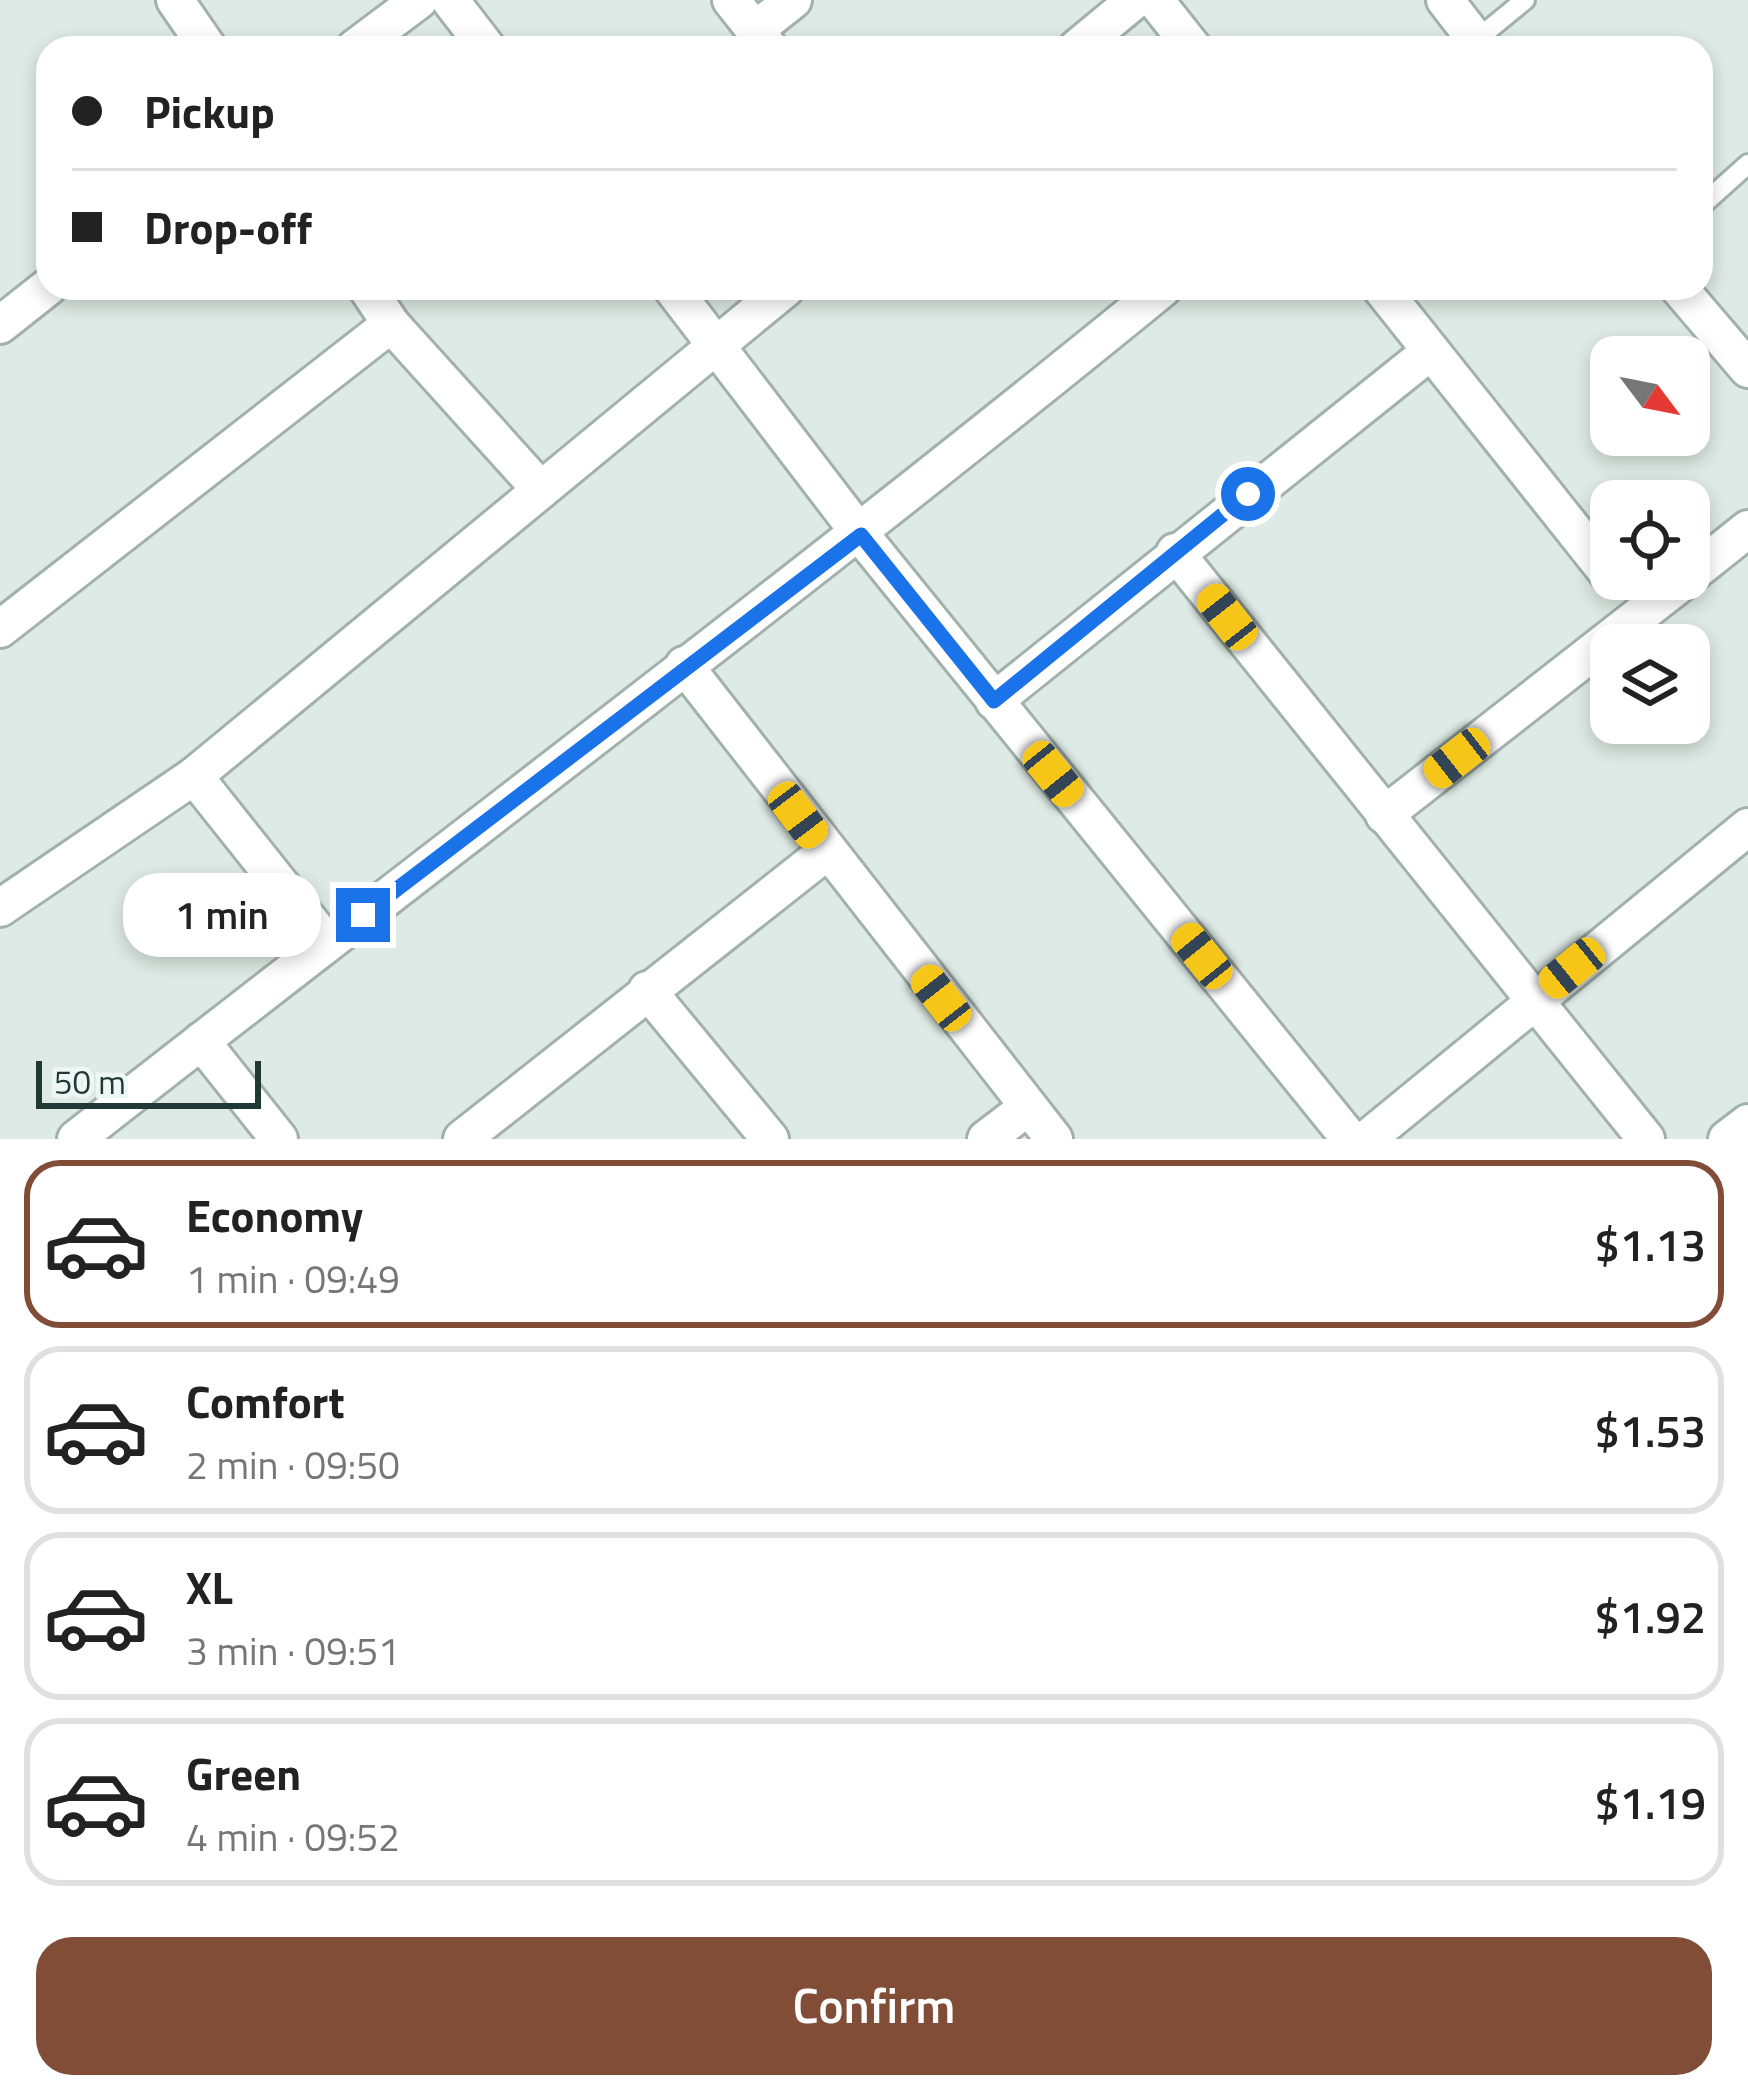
<!DOCTYPE html>
<html lang="en">
<head>
<meta charset="utf-8">
<style>
  :root { --surface:#fff; --page:#f6f6f6; --text:#222; --muted:#767676; --line:#e0e0e0; --accent:#814d37 }
  body { margin:0; font-family:"Titillium Web",sans-serif; background:var(--page); color:var(--text); height:100vh; display:flex; flex-direction:column; font-size:45px; white-space:nowrap }
  * { box-sizing:border-box; margin:0 }
  p { font-size:39px; color:var(--muted) }
  .icon { flex:none; width:66px; height:66px; fill:none; stroke:currentColor; stroke-width:2; stroke-linecap:round; stroke-linejoin:round }
  .map { position:relative; height:1139px; overflow:hidden }
  .sheet { display:flex; flex-direction:column; background:var(--surface); flex:1 }
  .sheet>* { flex:none }
  .banner { position:absolute; left:36px; top:36px; width:1677px; height:264px; border-radius:36px; box-shadow:0 6px 18px #0003; display:grid; align-content:center; height:264px; padding:0 36px; background:var(--surface) }
  .needle { width:78px; rotate:122deg }
  .fabs { position:absolute; left:1590px; top:336px; display:grid; gap:24px }
  .fabs a { display:grid; place-items:center; width:120px; height:120px; border-radius:24px; background:var(--surface); box-shadow:0 6px 18px #0003; font-size:60px }
  .scale { position:absolute; left:36px; bottom:30px; width:225px; box-sizing:border-box; padding-left:12px; border:6px solid #1f3a34; border-top:0; font-size:33px; line-height:42px; white-space:nowrap; color:#1f3a34; -webkit-text-stroke:9px #eef7f3; paint-order:stroke }
  .end { position:absolute; width:54px; height:54px; margin:-27px; border:15px solid #1a73e8; background:#fff; box-shadow:0 0 0 6px #fff }
  .from { border-radius:50% }
  .bubble { position:absolute; height:84px; border-radius:36px; background:var(--surface); box-shadow:0 6px 18px #0003; font-size:39px; font-weight:600; line-height:84px; text-align:center }
  .car { position:absolute; width:36px; height:72px; margin:-36px -18px; border-radius:15px; box-shadow:0 0 9px 3px #0007; background:linear-gradient(#f5c518 24%,#345 0 40%,#f5c518 0 76%,#345 0 86%,#f5c518 0) }
  .banner b { display:flex; align-items:center; gap:42px; height:114px; font-size:45px }
  .banner b+b { border-top:3px solid var(--line) }
  .banner i { width:30px; height:30px; background:var(--text) }
  ul { padding:21px 0 0; list-style:none }
  li { display:flex; align-items:center; gap:36px; height:168px; margin:0 24px 18px; padding:0 12px; border:6px solid var(--line); border-radius:36px }
  li div { flex:1 }
  li b { display:block; font-size:45px }
  li em { font-style:normal; font-weight:600 }
  li.on { border-color:var(--accent) }
  li>.icon { width:108px; height:108px; stroke-width:1.5 }
  .cta { display:flex; gap:24px; margin-top:auto; padding:24px 36px }
  .cta a { flex:1; height:138px; border-radius:36px; background:var(--accent); color:#fff; font-size:48px; font-weight:600; line-height:138px; text-align:center }
  .map>svg:first-child { display:block }
  .lines { fill:none; stroke-linecap:round; stroke-linejoin:round }
  .lane-casing { stroke:#a1b2ac; stroke-width:24 }
  .street-casing { stroke:#a1b2ac; stroke-width:42 }
  .lane { stroke:#fff; stroke-width:18 }
  .street { stroke:#fff; stroke-width:36 }
  .route { stroke:#1a73e8; stroke-width:15 }
</style>
</head>
<body>
<div class="map">
<svg width="1748" height="1139" viewBox="0 0 1748 1139">
  <rect width="100%" height="100%" fill="#deeae5"/>
  <g class="lines">
    <!-- lane casing -->
    <g class="lane-casing">
      <g id="lane">
        <path d="M1476 40 1525 0"/>
        <path d="M1701 206 1748 164"/>
      </g>
    </g>
    <!-- street casing -->
    <g class="street-casing">
      <g id="street">
        <path d="M175 0 208 48"/>
        <path d="M450 0 487 48"/>
        <path d="M731 0 769 48"/>
        <path d="M1155 0 1193 48"/>
        <path d="M1445 0 1482 48"/>
        <path d="M754 31 793 0"/>
        <path d="M355 48 419 0"/>
        <path d="M1077 48 1135 0"/>
        <path d="M367 288 391 324 541 490"/>
        <path d="M672 288 861 535 1350 1139"/>
        <path d="M1381 288 1611 577"/>
        <path d="M1679 288 1748 369"/>
        <path d="M0 325 48 287"/>
        <path d="M1175 552 1646 1139"/>
        <path d="M1689 576 1748 529"/>
        <path d="M0 629 391 324"/>
        <path d="M684 665 1054 1139"/>
        <path d="M994 701 1431 351"/>
        <path d="M194 776 327 943"/>
        <path d="M1384 815 1686 579"/>
        <path d="M0 908 194 776 786 288"/>
        <path d="M647 990 770 1139"/>
        <path d="M201 1041 279 1139"/>
        <path d="M76 1139C438 855 807 579 1163 288"/>
        <path d="M462 1139 826 852"/>
        <path d="M986 1139 1028 1107"/>
        <path d="M1367 1139 1748 827"/>
        <path d="M1727 1139 1748 1123"/>
      </g>
    </g>
    <!-- lane -->
    <use href="#lane" class="lane"/>
    <!-- street -->
    <use href="#street" class="street"/>
  </g>
  <g class="lines">
    <!-- route -->
    <path class="route" d="M363 915 861 535 994 701 1248 494"/>
  </g>
</svg>
<div class="fabs">
<a><svg class="needle" viewBox="-14 -14 28 28"><path d="M0-13l5 13h-10z" fill="#e53935"/><path d="M0 13l5-13h-10z" fill="#767676"/></svg></a>
<a><svg class="icon" aria-label="locate" viewBox="0 0 24 24"><circle cx="12" cy="12" r="6"/><path d="M12 2v4M12 18v4M2 12h4M18 12h4"/></svg></a>
<a><svg class="icon" aria-label="layers" viewBox="0 0 24 24"><path d="M12 4l9 5-9 5-9-5zM3 14l9 5 9-5"/></svg></a>
</div>
<div class="scale">50 m</div>
<i class="end from" style="left:1248px;top:494px"></i>
<i class="end" style="left:363px;top:915px"></i>
<div class="bubble" style="left:123px;top:873px;width:198px">1 min</div>
<i class="car" style="left:1227px;top:617px;rotate:322deg"></i>
<i class="car" style="left:1457px;top:758px;rotate:232deg"></i>
<i class="car" style="left:1053px;top:774px;rotate:141deg"></i>
<i class="car" style="left:798px;top:815px;rotate:143deg"></i>
<i class="car" style="left:1202px;top:956px;rotate:321deg"></i>
<i class="car" style="left:1572px;top:968px;rotate:231deg"></i>
<i class="car" style="left:941px;top:998px;rotate:322deg"></i>
<div class="banner">
<b><i class="from"></i>Pickup</b>
<b><i></i>Drop-off</b>
</div>
</div>
<section class="sheet">
<ul>
<li class="on"><svg class="icon" aria-label="car" viewBox="0 0 24 24"><path d="M5 17H2v-5l4-1 3-4h7l3 4 3 1v5h-3M9 17h6M6 11h13"/><circle cx="7" cy="17" r="2"/><circle cx="17" cy="17" r="2"/></svg><div><b>Economy</b><p>1 min · 09:49</p></div><em>$1.13</em></li>
<li><svg class="icon" aria-label="car" viewBox="0 0 24 24"><path d="M5 17H2v-5l4-1 3-4h7l3 4 3 1v5h-3M9 17h6M6 11h13"/><circle cx="7" cy="17" r="2"/><circle cx="17" cy="17" r="2"/></svg><div><b>Comfort</b><p>2 min · 09:50</p></div><em>$1.53</em></li>
<li><svg class="icon" aria-label="car" viewBox="0 0 24 24"><path d="M5 17H2v-5l4-1 3-4h7l3 4 3 1v5h-3M9 17h6M6 11h13"/><circle cx="7" cy="17" r="2"/><circle cx="17" cy="17" r="2"/></svg><div><b>XL</b><p>3 min · 09:51</p></div><em>$1.92</em></li>
<li><svg class="icon" aria-label="car" viewBox="0 0 24 24"><path d="M5 17H2v-5l4-1 3-4h7l3 4 3 1v5h-3M9 17h6M6 11h13"/><circle cx="7" cy="17" r="2"/><circle cx="17" cy="17" r="2"/></svg><div><b>Green</b><p>4 min · 09:52</p></div><em>$1.19</em></li>
</ul>
<div class="cta"><a>Confirm</a></div>
</section>
</body>
</html>
